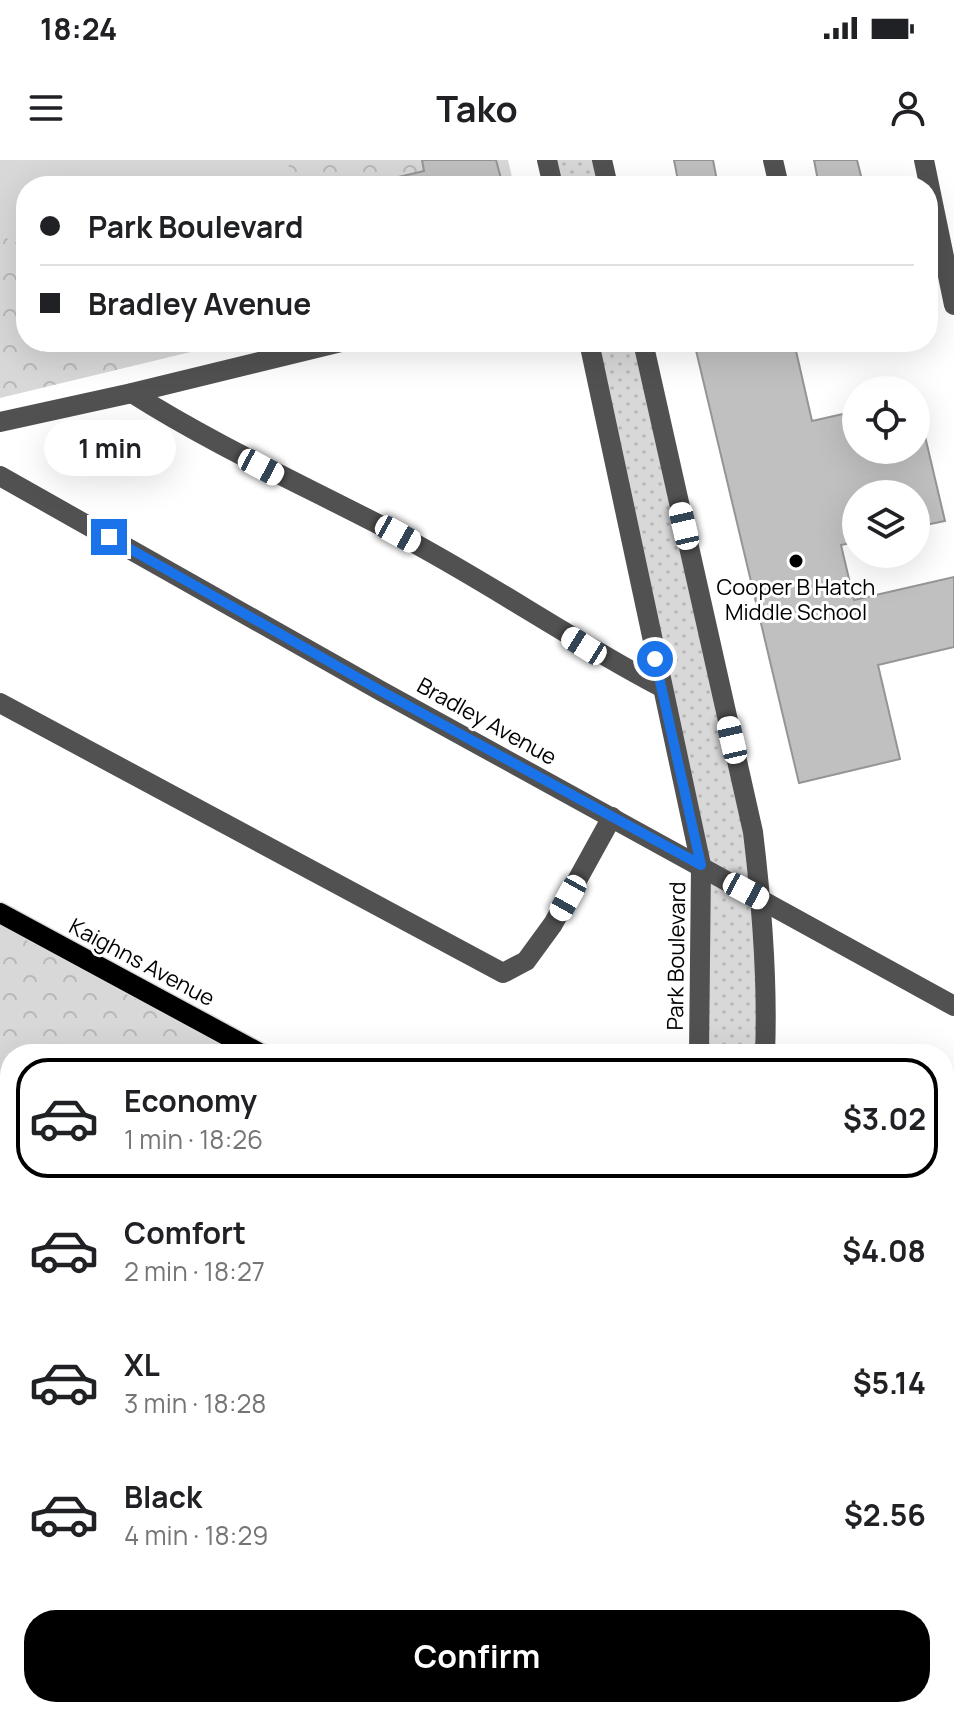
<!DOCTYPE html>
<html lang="en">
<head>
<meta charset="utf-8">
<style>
  :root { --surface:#fff; --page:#f6f6f6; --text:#202124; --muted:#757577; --line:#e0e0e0; --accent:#000 }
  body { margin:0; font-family:Manrope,sans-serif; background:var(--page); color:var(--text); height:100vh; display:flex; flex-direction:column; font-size:30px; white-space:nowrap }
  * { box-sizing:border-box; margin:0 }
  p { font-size:26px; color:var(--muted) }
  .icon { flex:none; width:44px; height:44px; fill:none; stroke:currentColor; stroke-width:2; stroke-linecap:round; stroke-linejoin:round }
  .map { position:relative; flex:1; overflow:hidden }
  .sheet { position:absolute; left:0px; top:884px; width:954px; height:674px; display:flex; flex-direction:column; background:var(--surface); border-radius:32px 32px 0 0; box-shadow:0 8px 32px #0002 }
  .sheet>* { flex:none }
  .banner { position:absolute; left:16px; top:16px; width:922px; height:176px; border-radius:32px; box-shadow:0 8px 32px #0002; display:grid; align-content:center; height:176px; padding:0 24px; background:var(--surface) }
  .tools { position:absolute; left:842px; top:216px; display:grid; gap:16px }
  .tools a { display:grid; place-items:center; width:88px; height:88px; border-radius:50%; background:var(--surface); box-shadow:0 8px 32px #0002; font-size:40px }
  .end { position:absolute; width:36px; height:36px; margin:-18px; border:10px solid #1a73e8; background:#fff; box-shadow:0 0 0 4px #fff }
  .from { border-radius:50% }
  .bubble { position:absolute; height:56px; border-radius:28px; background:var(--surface); box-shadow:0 8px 32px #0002; font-size:26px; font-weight:700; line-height:56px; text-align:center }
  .car { position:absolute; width:24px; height:48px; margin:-24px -12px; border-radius:10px; box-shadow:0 0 6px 2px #0007; background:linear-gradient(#fff 24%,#345 0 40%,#fff 0 76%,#345 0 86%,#fff 0) }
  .banner b { display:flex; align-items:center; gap:28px; height:76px; font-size:30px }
  .banner b+b { border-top:2px solid var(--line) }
  .banner i { width:20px; height:20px; background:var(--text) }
  ul { padding:14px 0 0; list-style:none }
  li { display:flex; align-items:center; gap:24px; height:120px; margin:0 16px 12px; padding:0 8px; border:4px solid transparent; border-radius:32px }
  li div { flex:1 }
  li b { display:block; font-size:30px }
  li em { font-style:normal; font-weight:700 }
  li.current { border-color:var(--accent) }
  li>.icon { width:72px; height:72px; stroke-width:1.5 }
  .button { display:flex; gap:16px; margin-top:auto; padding:16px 24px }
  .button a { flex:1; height:92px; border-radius:32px; background:var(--accent); color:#fff; font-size:32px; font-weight:700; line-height:92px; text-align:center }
  .status { display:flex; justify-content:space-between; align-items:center; height:56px; padding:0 40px; background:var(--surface); direction:ltr }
  .status svg { height:22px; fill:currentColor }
  header { display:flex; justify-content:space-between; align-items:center; height:104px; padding:0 24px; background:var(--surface); font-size:36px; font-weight:700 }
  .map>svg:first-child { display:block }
  .grass { fill:url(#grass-dots) }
  .forest { fill:url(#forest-crowns) }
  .garden { fill:#d8d8d8 }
  .building { fill:#c0c0c0; stroke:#959595; stroke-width:2 }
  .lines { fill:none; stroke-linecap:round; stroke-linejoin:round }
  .major-casing { stroke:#dbdbdb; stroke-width:23 }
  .minor { stroke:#515151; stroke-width:20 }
  .major { stroke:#000; stroke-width:20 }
  .route { stroke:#1a73e8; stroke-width:10 }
  .poi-dot { fill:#000; stroke:#fff; stroke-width:3 }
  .labels { text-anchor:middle; stroke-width:6; stroke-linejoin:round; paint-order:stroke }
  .poi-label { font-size:22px; fill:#000; stroke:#fff }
  .street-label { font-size:22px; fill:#000; stroke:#fff }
</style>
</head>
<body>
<div class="status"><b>18:24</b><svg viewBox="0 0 49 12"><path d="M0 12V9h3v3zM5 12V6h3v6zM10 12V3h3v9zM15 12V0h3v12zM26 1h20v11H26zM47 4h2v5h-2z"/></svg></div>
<header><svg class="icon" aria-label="menu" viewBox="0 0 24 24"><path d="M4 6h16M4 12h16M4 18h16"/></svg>Tako<svg class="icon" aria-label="person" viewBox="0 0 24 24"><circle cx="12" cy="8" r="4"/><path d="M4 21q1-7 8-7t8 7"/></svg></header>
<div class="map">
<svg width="954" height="1557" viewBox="0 0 954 1557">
  <defs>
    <pattern id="grass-dots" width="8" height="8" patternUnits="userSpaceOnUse" patternTransform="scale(2)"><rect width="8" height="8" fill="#d8d8d8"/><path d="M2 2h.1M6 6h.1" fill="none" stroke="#b8b8b8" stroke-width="1.8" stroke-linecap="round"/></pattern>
    <pattern id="forest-crowns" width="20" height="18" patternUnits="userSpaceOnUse" patternTransform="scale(2)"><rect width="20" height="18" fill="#d8d8d8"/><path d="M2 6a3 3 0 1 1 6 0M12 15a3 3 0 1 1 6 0" fill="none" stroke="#b8b8b8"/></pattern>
  </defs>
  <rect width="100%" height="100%" fill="#fff"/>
  <!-- grass -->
  <g class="grass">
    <path d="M547 0H602L608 26H553Z"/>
    <path d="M589 182H643L753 672 765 894H699L701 705Z"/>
  </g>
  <!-- forest -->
  <g class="forest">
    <path d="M0 0H508L514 26H26V182H232L0 238Z"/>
    <path d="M0 753 261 894H10V1548H620V1557H0Z"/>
  </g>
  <!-- garden -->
  <path class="garden" d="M0 0H287L294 26H26V88L0 75Z"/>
  <!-- building -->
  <g class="building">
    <path d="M422 0H496L503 26H374L373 23 424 11Z"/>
    <path d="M674 0H713L718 26H679Z"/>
    <path d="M814 0H857L862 20 819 26Z"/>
    <path d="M694 182H794L812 261 856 251V290H916V238L945 361 916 367V334H856V382L841 385 854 440 954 417V487L878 505 900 599 799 623Z"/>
    <path d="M944 1351 954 1356V1483L944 1478Z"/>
  </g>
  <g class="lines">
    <!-- major casing -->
    <g class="major-casing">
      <g id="major">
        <path d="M0 753 261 894"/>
        <path d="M944 1267 954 1273"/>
      </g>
    </g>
    <!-- minor -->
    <g class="minor">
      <path d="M547 0 553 26"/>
      <path d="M602 0 608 26"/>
      <path d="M773 0 779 26"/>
      <path d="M924 0 954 145"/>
      <path d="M589 182 701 705 699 894"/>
      <path d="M643 182 753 672C762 746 768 820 765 894"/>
      <path d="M132 233C217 287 308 327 397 374 487 421 571 480 661 527"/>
      <path d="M0 262 132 233 341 182"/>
      <path d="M0 316 381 531 954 846"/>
      <path d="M0 543 503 813 526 801 553 764 612 657"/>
      <path d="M0 1480 10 1492"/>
      <path d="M944 1496 954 1502"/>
      <path d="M58 1548 65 1557"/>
      <path d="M620 1549 652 1551 681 1557"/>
      <path d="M317 1557 321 1548"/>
    </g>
    <!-- major -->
    <use href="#major" class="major"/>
  </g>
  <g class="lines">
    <!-- route -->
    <path class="route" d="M109 377 381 531 701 705 655 499"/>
  </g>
  <!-- markers -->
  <circle class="poi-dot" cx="796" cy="401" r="8"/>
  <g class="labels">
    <!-- poi labels -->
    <g class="poi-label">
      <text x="796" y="435">Cooper B Hatch<tspan x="796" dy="25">Middle School</tspan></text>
    </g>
    <!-- street labels -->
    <g class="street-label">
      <text transform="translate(487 561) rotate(29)" y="8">Bradley Avenue</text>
      <text transform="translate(676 796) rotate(-89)" y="8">Park Boulevard</text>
      <text transform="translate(142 802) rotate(28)" y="8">Kaighns Avenue</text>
    </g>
  </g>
</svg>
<div class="tools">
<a><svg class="icon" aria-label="locate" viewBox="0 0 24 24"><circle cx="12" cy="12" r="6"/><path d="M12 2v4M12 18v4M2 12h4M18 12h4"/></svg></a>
<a><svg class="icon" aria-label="layers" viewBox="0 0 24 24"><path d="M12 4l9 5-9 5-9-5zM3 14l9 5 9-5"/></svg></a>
</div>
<i class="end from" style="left:655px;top:499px"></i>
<i class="end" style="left:109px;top:377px"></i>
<div class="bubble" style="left:44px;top:260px;width:132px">1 min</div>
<i class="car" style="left:261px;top:307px;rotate:118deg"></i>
<i class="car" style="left:684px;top:366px;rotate:347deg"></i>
<i class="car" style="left:398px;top:374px;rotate:119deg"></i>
<i class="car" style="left:584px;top:486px;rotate:302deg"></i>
<i class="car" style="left:732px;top:580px;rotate:347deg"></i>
<i class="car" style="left:746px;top:731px;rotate:118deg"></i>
<i class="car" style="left:568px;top:738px;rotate:209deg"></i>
<div class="banner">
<b><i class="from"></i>Park Boulevard</b>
<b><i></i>Bradley Avenue</b>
</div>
<section class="sheet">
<ul>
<li class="current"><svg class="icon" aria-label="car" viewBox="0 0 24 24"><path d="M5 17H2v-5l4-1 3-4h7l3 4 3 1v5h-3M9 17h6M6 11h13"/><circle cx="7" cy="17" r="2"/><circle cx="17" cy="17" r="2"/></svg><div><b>Economy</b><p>1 min · 18:26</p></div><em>$3.02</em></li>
<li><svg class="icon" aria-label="car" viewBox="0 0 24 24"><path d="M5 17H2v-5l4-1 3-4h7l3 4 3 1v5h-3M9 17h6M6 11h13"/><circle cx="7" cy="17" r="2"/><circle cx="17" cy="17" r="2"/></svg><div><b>Comfort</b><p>2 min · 18:27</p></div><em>$4.08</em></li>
<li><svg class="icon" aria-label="car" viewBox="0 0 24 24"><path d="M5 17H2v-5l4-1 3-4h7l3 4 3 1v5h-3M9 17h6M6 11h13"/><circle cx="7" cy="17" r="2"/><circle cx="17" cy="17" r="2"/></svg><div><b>XL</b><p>3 min · 18:28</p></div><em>$5.14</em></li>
<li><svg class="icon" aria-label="car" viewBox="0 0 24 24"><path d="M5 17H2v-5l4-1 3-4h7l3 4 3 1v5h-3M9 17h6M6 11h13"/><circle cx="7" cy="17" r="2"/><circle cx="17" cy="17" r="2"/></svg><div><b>Black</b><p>4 min · 18:29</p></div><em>$2.56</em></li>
</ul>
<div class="button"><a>Confirm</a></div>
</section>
</div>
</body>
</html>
